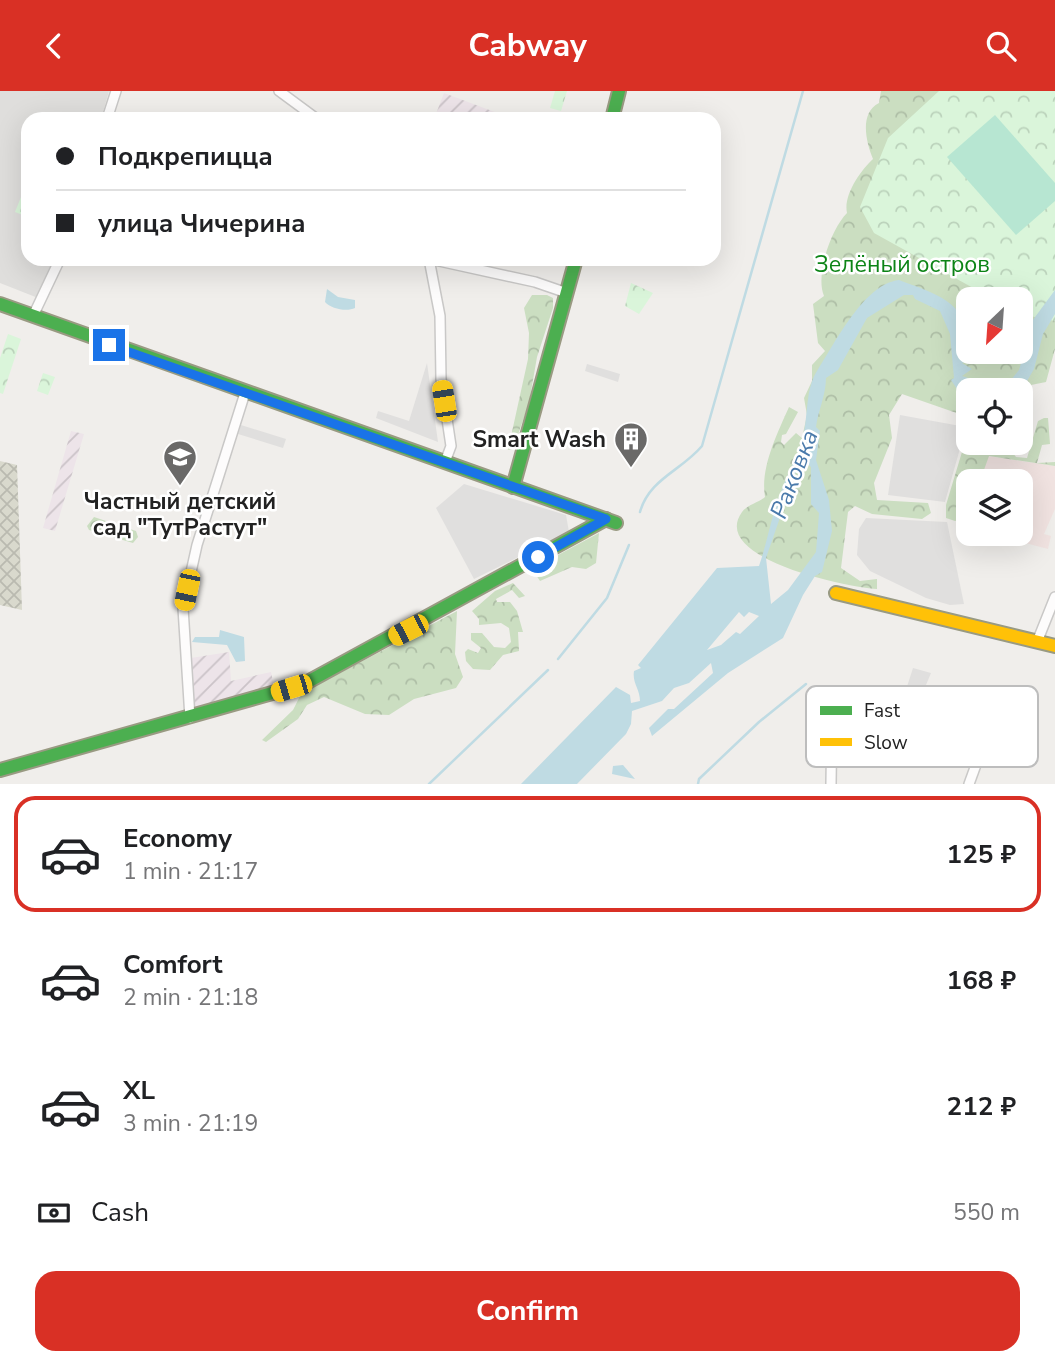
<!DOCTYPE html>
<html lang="en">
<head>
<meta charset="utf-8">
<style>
  :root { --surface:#fff; --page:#f6f6f6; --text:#202124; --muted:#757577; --line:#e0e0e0; --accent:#d93025 }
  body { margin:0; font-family:"Nunito Sans",sans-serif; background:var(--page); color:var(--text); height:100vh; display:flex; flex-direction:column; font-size:26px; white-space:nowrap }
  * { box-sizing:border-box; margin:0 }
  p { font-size:23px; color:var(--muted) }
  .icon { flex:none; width:38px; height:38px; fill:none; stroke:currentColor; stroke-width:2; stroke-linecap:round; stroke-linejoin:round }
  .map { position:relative; height:693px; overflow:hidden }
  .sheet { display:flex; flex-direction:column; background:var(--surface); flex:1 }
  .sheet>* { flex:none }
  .banner { position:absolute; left:21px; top:21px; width:700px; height:154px; border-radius:21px; box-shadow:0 7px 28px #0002; display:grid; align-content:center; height:154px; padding:0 35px; background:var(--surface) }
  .needle { width:46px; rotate:205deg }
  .tools { position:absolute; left:956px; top:196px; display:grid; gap:14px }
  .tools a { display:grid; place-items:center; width:77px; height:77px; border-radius:14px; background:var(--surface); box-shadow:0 7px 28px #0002; font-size:35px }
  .end { position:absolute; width:32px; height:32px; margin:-16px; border:9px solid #1a73e8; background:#fff; box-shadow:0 0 0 4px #fff }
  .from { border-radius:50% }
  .car { position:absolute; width:21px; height:42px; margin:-21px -10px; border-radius:9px; box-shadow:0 0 5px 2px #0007; background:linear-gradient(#f5c518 24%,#345 0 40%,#f5c518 0 76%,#345 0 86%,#f5c518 0) }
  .banner b { display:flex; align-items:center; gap:24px; height:66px; font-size:26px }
  .banner b+b { border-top:2px solid var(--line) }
  .banner i { width:18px; height:18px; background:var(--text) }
  ul { padding:12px 0 0; list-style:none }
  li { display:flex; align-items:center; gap:21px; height:116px; margin:0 14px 10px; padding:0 21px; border:4px solid transparent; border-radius:21px }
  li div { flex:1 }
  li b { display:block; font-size:26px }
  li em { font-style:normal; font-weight:700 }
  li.on { border-color:var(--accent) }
  li>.icon { width:63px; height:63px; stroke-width:1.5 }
  .pay { display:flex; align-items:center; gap:18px; height:77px; padding:0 35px; font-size:26px }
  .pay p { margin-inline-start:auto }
  .button { display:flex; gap:14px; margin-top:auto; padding:14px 35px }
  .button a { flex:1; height:80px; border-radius:21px; background:var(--accent); color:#fff; font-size:28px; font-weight:700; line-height:80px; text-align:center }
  header { display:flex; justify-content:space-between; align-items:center; height:91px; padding:0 35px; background:var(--accent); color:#fff; font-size:32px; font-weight:700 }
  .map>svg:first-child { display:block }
  .residential { fill:#dfdedc }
  .commercial { fill:#f1e3e1 }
  .industrial { fill:url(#industrial-furrows) }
  .construction { fill:url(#construction-cross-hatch) }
  .forest { fill:url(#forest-crowns); fill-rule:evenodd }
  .park { fill:url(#park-crowns) }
  .pitch { fill:#b7e6d2 }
  .parking { fill:#e0dfde }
  .water { fill:#bfdbe3; fill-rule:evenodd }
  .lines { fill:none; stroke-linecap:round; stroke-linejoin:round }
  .stream { stroke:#bfdbe3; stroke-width:2.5 }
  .street-casing { stroke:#c9c8c7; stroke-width:12 }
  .fast-casing { stroke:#999a82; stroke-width:16 }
  .slow-casing { stroke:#999a82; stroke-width:16 }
  .street { stroke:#fdfcfc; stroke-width:9 }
  .fast { stroke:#4caf50; stroke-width:12 }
  .slow { stroke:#ffc107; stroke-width:12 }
  .route { stroke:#1a73e8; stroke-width:9 }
  .labels { text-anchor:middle; stroke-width:5; stroke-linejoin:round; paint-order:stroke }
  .park-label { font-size:23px; fill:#0c8416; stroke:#fff }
  .poi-label { font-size:23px; font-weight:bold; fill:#222; stroke:#fff; text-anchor:end }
  .water-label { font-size:24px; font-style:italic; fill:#4a7aab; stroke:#fff }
  .key { fill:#fff; stroke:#bdbdbd; stroke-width:2 }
  .key-label { font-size:19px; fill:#222 }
</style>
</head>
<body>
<header><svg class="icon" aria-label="back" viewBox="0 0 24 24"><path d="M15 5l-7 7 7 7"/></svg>Cabway<svg class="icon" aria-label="search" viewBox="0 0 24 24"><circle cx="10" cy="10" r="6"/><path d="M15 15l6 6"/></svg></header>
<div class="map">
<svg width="1055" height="693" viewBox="0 0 1055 693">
  <defs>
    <pattern id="industrial-furrows" width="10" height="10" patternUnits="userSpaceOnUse" patternTransform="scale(1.75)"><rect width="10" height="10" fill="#ede4e9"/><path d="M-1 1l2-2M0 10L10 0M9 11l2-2" fill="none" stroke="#cbc3c8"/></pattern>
    <pattern id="construction-cross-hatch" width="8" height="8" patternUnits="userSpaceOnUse" patternTransform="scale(1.75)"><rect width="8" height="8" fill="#d9d9cd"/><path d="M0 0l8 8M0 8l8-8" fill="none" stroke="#babab0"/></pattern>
    <pattern id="forest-crowns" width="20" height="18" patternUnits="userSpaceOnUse" patternTransform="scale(1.75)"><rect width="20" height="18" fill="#cbdec1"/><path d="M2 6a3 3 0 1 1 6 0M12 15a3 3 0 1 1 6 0" fill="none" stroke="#aebea6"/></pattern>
    <pattern id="park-crowns" width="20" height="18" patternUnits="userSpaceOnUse" patternTransform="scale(1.75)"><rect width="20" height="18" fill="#daf5da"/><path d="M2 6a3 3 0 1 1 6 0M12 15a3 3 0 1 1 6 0" fill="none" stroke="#bbd2bb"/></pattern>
  </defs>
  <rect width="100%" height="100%" fill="#f0eeeb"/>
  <!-- residential -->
  <path class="residential" d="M0 0H109L101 28H28V168H54L38 207 0 192Z"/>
  <!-- commercial -->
  <path class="commercial" d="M988 365 1055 375V418L1044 443 1051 445 1048 458 991 443H1020V390H980Z"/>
  <!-- industrial -->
  <g class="industrial">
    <path d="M444 2 511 27 513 28H434Z"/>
    <path d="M71 340 84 343 55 440 43 437Z"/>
    <path d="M229 561 231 590 271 581 274 595 193 618 191 567Z"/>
  </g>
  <!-- construction -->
  <path class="construction" d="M0 370 17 374 22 519 0 514Z"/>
  <!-- forest -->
  <g class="forest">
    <path d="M881 0H1055V258L1046 291 1031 294C1022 308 1029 316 1022 331L1020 299H968V326L902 303 889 324 892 347 874 392 877 409 928 412 931 422 922 428 872 423 855 415 848 421 841 477 860 490 877 488V498C851 497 708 468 742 421 747 414 758 412 765 406 760 377 777 343 789 316L798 321 786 343 782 344 781 351 784 354 796 342 802 347 807 324 804 307 812 290V274L825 260 818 252 813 213 824 205C815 184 831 138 847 122 843 104 861 79 873 68 866 51 859 22 879 12ZM968 208H1020V261H968Z"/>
    <path d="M532 204H547L553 207V217L537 266 529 312 513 358 508 359 528 268 529 242 524 217Z"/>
    <path d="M1044 327H1048L1050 353 1042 354 1037 372 1055 371V375L989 365 980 390H968V427L955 430 946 427V414L968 341V352H1012L1013 362 1016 366 1027 367 1038 330Z"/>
    <path d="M94 426 136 440 138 446 133 452 89 439 87 435Z"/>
    <path d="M599 442 596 472 586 478 572 476 540 490 532 478Z"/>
    <path d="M513 492 525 505 519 507 512 499 496 508 497 511H510L517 520 523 541H518L519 560 503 564 490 579 473 578 466 570 465 561 468 558 478 562 481 557 471 549V542H482L494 556 505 557 511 551 509 537 501 532 479 534V528L472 520 495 500Z"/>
    <path d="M457 520 455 563 463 586 456 597 414 608 389 624 365 623 324 606 307 614 298 628 266 651 262 649 293 619 300 605 306 600Z"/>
  </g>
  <!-- park -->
  <g class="park">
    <path d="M555 0H567L561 20 550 17Z"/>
    <path d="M939 0H1055V230L1020 223V208H993L874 142 860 116 888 47Z"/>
    <path d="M23 101 28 103V126L15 121Z"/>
    <path d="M631 192 653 202 639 223 625 215Z"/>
    <path d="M8 243 21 248 3 303 0 302V267Z"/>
    <path d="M43 282 55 286 48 304 37 300Z"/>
  </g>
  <!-- pitch -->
  <path class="pitch" d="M995 24 1055 92V110L1016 144 947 66Z"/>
  <!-- parking -->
  <g class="parking">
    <path d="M427 272 438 351 376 327 378 320 409 330Z"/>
    <path d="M587 273 620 283 618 291 585 280Z"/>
    <path d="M900 324 966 336 945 411 888 404Z"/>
    <path d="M241 334 286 348 283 357 238 343Z"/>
    <path d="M464 393 566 424 569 441 474 488 436 417Z"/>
    <path d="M866 427 947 431 964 513 950 514 926 507 870 480 857 464 859 438Z"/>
    <path d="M913 577 931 582 918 613 909 618 905 626 887 607 888 603 903 608Z"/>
  </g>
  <!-- water -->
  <g class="water">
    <path d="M899 189C933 202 968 210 968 253H962L960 257 971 269 962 272 972 278 962 285 974 289 985 299H968V304H961L951 289 954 287 950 243 940 220 915 208 913 204H904L867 227 838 279 826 287C826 304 818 320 816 336L820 340 816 369 829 409 832 440 822 481 815 485 803 504 783 547 728 582 652 645 649 637 668 618H674L713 582 711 572 689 592 674 597 662 610 632 620 631 633 626 643 577 693H521L616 596 630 604 631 612 640 610C640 598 632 592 634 580L641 577 638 574 717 477 759 475C767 452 771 427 780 403 786 386 795 370 801 353 809 331 804 300 817 280 833 256 863 193 899 189ZM801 366 811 376V413L819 422 816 461 788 499 771 513 766 467ZM739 521 744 526 749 521 759 525 740 543 736 541 721 554 707 559Z"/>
    <path d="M327 198 338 206 355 209V217C347 221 331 218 325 211Z"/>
    <path d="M1055 199V223L1043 243 1034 278 1020 302V299H996L1010 290 1019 279 1024 262V241Z"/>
    <path d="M220 539 244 546 245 570 236 571 227 554 192 551 195 546H219Z"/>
    <path d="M623 674 635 688 612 683 613 675Z"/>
  </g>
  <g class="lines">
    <!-- stream -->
    <g class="stream">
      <path d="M640 421C649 388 681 380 702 355L803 0"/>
      <path d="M558 568 607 507 629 454"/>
      <path d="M429 693 548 579"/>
      <path d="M698 693 699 688 759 631 806 593"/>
    </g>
    <!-- street casing -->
    <g class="street-casing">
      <g id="street">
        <path d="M279 0 317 28"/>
        <path d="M107 28 116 0"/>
        <path d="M429 168 440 225 441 288 451 355 445 371"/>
        <path d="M430 168 535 191 567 202"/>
        <path d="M33 225 60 168"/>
        <path d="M1037 551 1055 506"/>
        <path d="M190 627 183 517 197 454 245 302"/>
        <path d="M831 693 832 621"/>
        <path d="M969 693 993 627"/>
      </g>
    </g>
    <!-- fast casing -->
    <g class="fast-casing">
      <g id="fast">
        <path d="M612 28 619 0"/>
        <path d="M0 213 616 432"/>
        <path d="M513 396 576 168"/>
        <path d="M0 679 304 593 606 428"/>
      </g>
    </g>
    <!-- slow casing -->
    <g class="slow-casing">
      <path id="slow" d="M836 502 1055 555"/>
    </g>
    <!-- street -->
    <use href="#street" class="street"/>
    <!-- fast -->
    <use href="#fast" class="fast"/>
    <!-- slow -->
    <use href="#slow" class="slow"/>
  </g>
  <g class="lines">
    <!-- route -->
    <path class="route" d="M109 254 606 428 538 466"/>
  </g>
  <!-- icons -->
  <defs>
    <g id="building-pin" transform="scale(1.75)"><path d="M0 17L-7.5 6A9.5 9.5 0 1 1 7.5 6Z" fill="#6a6968" stroke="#fff"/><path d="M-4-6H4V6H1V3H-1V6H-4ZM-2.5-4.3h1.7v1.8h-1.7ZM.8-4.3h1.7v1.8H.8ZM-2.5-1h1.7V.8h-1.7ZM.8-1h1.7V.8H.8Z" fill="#fff"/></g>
    <g id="school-pin" transform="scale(1.75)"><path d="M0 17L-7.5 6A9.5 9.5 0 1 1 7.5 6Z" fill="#6a6968" stroke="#fff"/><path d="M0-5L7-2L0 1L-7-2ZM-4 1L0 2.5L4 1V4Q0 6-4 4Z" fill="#fff"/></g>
  </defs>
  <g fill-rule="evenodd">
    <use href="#building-pin" x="631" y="348"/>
    <use href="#school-pin" x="180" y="366"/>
  </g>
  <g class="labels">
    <!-- park labels -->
    <g class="park-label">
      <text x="902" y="181">Зелёный остров</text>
    </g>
    <!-- poi labels -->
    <g class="poi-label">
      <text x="606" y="356">Smart Wash</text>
      <text x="180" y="418" text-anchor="middle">Частный детский<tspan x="180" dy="26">сад "ТутРастут"</tspan></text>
    </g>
    <!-- water labels -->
    <g class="water-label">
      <text transform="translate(794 383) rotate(-69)" y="8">Раковка</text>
    </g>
  </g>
  <!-- legend -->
  <rect x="806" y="595" width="232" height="81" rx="10" class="key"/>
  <rect x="820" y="615" width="32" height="9" fill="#4caf50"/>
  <rect x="820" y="647" width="32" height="8" fill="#ffc107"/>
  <g class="key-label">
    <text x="864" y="626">Fast</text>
    <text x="864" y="658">Slow</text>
  </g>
</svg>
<div class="tools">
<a><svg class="needle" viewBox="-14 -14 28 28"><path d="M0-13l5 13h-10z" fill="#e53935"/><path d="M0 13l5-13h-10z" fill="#757577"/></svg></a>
<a><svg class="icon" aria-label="locate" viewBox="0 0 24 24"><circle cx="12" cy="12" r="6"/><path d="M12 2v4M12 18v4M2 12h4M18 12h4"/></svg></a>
<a><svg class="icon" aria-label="layers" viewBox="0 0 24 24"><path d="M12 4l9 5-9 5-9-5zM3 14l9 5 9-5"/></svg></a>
</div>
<i class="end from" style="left:538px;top:466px"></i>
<i class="end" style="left:109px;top:254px"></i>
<i class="car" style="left:444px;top:310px;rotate:351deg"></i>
<i class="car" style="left:187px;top:499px;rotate:192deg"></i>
<i class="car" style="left:408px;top:539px;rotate:243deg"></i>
<i class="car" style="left:291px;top:597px;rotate:253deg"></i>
<div class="banner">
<b><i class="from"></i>Подкрепицца</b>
<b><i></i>улица Чичерина</b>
</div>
</div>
<section class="sheet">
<ul>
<li class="on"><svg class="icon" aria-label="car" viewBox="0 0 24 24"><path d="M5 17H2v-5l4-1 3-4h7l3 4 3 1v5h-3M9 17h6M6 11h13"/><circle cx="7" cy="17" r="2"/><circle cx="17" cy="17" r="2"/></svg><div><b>Economy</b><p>1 min · 21:17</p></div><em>125 ₽</em></li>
<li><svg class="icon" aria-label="car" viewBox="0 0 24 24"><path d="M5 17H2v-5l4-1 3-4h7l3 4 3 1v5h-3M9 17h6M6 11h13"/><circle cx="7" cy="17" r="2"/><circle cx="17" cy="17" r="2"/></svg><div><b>Comfort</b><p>2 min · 21:18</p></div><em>168 ₽</em></li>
<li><svg class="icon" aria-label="car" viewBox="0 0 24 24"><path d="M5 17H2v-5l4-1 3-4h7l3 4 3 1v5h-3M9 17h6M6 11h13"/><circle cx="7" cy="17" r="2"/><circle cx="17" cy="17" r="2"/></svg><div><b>XL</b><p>3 min · 21:19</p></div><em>212 ₽</em></li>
</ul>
<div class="pay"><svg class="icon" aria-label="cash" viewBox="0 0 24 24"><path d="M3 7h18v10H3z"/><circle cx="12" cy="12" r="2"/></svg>Cash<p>550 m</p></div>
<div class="button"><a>Confirm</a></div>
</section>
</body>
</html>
